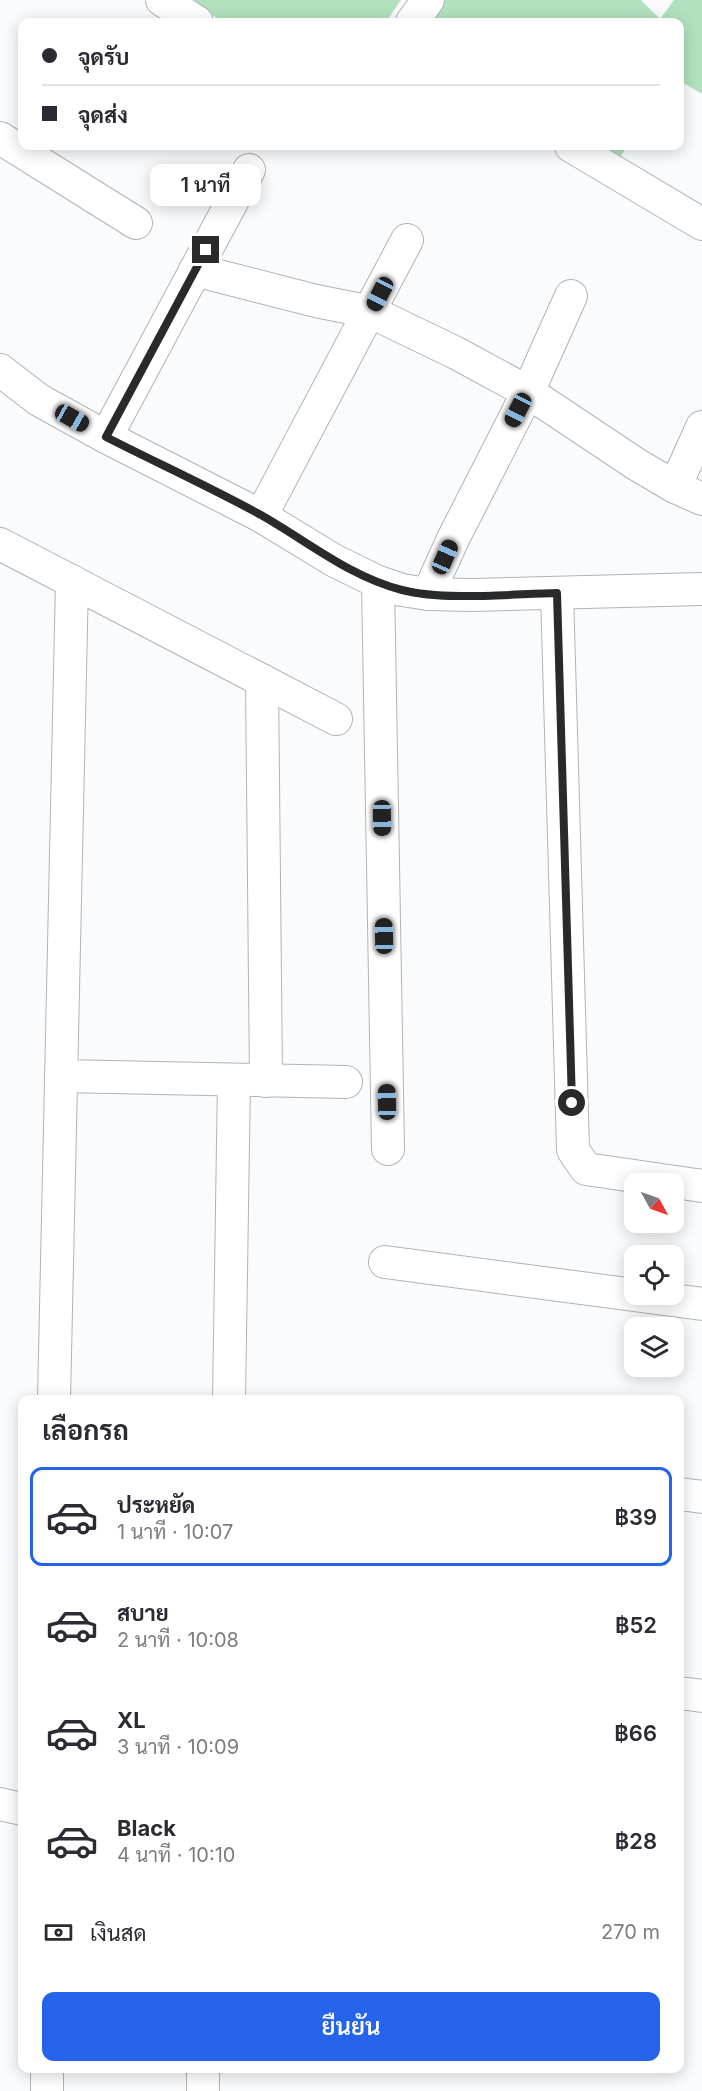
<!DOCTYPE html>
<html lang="th">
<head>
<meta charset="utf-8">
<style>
  :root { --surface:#fff; --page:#f7f7f7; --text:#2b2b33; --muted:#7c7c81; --line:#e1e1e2; --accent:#2563eb }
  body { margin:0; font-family:Inter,Sarabun,sans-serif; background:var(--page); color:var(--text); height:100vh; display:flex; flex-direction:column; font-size:22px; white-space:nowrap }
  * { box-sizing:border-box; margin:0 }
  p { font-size:20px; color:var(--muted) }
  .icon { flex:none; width:33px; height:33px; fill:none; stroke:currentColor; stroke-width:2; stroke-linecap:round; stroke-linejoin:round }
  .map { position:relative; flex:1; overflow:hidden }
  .side { position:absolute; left:18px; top:1395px; width:666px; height:678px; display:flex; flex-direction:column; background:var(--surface); border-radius:12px; box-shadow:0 3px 15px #0003 }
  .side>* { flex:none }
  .guide { position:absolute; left:18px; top:18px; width:666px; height:132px; border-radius:12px; box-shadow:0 3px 15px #0003; display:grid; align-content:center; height:132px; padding:0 24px; background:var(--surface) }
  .needle { width:39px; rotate:130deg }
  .controls { position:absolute; left:624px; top:1173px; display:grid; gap:12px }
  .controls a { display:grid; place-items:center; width:60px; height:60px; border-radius:12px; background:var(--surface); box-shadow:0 3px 15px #0003; font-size:30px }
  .end { position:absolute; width:27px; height:27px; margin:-14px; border:8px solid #292a2b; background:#fff; box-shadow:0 0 0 3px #fff }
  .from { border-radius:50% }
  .bubble { position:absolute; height:42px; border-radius:12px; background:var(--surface); box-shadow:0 3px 15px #0003; font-size:20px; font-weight:600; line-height:42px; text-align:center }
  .car { position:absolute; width:18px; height:36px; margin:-18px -9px; border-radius:8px; box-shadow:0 0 4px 2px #0007; background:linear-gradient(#222 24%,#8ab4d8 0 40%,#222 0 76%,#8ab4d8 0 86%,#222 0) }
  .guide b { display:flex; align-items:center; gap:21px; height:57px; font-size:22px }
  .guide b+b { border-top:2px solid var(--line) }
  .guide i { width:15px; height:15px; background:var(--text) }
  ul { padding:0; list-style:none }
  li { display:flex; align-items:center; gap:18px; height:99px; margin:0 12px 9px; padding:0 12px; border:3px solid transparent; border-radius:12px }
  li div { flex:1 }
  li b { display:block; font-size:22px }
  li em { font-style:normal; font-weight:600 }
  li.on { border-color:var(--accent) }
  li>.icon { width:54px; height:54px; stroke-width:1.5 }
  h2 { padding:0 24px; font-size:27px; line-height:72px }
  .pay { display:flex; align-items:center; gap:15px; height:66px; padding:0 24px; font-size:22px }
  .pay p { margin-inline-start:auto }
  .action { display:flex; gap:12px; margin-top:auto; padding:12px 24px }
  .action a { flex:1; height:69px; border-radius:12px; background:var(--accent); color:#fff; font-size:24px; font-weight:600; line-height:69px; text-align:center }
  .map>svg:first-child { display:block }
  .green { fill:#b1e2bd }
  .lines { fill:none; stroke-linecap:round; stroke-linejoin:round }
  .minor-casing { stroke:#b1b3b5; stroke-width:34 }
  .minor { stroke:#fff; stroke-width:32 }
  .route { stroke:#292a2b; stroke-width:8 }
</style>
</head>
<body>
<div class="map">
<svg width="702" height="2091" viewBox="0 0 702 2091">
  <rect width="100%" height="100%" fill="#f9fbfd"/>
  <!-- green -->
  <g class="green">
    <path d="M190 0H401L386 22H223Z"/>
    <path d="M445 0H641L660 19 674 0H702V94L680 81V22H426Z"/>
    <path d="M589 146H627L618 161Z"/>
  </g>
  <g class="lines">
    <!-- minor casing -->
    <g class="minor-casing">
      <g id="minor">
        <path d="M162 0 197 22"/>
        <path d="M412 22 428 0"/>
        <path d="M0 138 136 223"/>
        <path d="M571 146 702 224"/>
        <path d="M195 270 316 301 371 312 456 353 528 392 636 464 675 487 702 499"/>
        <path d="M0 370 39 400 106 437 261 516 335 561 378 582 402 590 428 594 471 595 702 589"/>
        <path d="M106 437 249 170"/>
        <path d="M675 487 702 427"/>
        <path d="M261 516 407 240"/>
        <path d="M0 544 336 719"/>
        <path d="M378 582 388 1149"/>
        <path d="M557 593 573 1150 586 1169 702 1186"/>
        <path d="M428 594 453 539 528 392 571 296"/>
        <path d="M262 680 266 1081"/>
        <path d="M61 1076 346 1082"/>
        <path d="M385 1262 702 1304"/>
        <path d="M54 1400 72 581"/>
        <path d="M229 1400 234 1080"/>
        <path d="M680 1494 702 1497"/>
        <path d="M680 1693 702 1696"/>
        <path d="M0 1804 22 1809"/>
        <path d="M47 2091V2068"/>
        <path d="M203 2091V2068"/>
      </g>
    </g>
    <!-- minor -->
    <use href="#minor" class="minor"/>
  </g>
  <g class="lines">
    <!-- route -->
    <path class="route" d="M206 250 106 437C157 463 210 487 261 515 307 541 350 577 402 590 445 601 511 594 557 593L572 1103"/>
  </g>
</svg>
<div class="controls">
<a><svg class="needle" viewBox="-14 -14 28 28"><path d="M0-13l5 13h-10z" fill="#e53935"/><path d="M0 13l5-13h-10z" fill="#7c7c81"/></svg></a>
<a><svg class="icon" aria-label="locate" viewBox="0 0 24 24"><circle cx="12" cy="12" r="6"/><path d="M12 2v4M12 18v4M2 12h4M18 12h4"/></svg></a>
<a><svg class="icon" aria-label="layers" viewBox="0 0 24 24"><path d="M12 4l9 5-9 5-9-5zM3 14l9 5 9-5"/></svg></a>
</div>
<i class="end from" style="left:572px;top:1103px"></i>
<i class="end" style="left:206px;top:250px"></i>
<div class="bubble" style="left:150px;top:164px;width:111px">1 นาที</div>
<i class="car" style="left:380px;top:294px;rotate:207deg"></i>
<i class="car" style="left:518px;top:410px;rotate:207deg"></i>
<i class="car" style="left:72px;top:418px;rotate:119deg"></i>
<i class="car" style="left:445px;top:557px;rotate:24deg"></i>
<i class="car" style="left:382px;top:818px;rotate:179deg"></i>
<i class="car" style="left:384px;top:936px;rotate:359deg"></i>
<i class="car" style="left:387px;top:1102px;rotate:359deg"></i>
<div class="guide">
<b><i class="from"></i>จุดรับ</b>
<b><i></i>จุดส่ง</b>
</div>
<section class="side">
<h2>เลือกรถ</h2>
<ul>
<li class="on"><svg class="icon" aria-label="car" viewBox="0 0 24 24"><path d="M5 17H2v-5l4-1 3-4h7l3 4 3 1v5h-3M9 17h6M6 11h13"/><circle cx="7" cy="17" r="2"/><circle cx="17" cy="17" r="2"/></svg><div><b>ประหยัด</b><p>1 นาที · 10:07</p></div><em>฿39</em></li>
<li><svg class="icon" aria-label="car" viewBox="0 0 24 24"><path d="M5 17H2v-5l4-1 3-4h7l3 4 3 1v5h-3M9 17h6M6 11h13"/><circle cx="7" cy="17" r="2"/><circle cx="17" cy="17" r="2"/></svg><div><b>สบาย</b><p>2 นาที · 10:08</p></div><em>฿52</em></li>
<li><svg class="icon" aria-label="car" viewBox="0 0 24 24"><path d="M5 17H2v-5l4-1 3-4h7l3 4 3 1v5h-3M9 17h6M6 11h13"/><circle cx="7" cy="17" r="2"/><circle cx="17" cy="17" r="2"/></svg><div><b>XL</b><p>3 นาที · 10:09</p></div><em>฿66</em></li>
<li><svg class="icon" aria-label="car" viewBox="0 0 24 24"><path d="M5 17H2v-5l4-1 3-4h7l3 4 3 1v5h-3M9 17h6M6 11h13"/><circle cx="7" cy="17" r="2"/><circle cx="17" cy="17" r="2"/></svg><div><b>Black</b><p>4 นาที · 10:10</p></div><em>฿28</em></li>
</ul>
<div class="pay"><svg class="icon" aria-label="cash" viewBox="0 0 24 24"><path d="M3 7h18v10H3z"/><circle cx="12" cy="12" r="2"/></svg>เงินสด<p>270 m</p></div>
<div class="action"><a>ยืนยัน</a></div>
</section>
</div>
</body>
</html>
